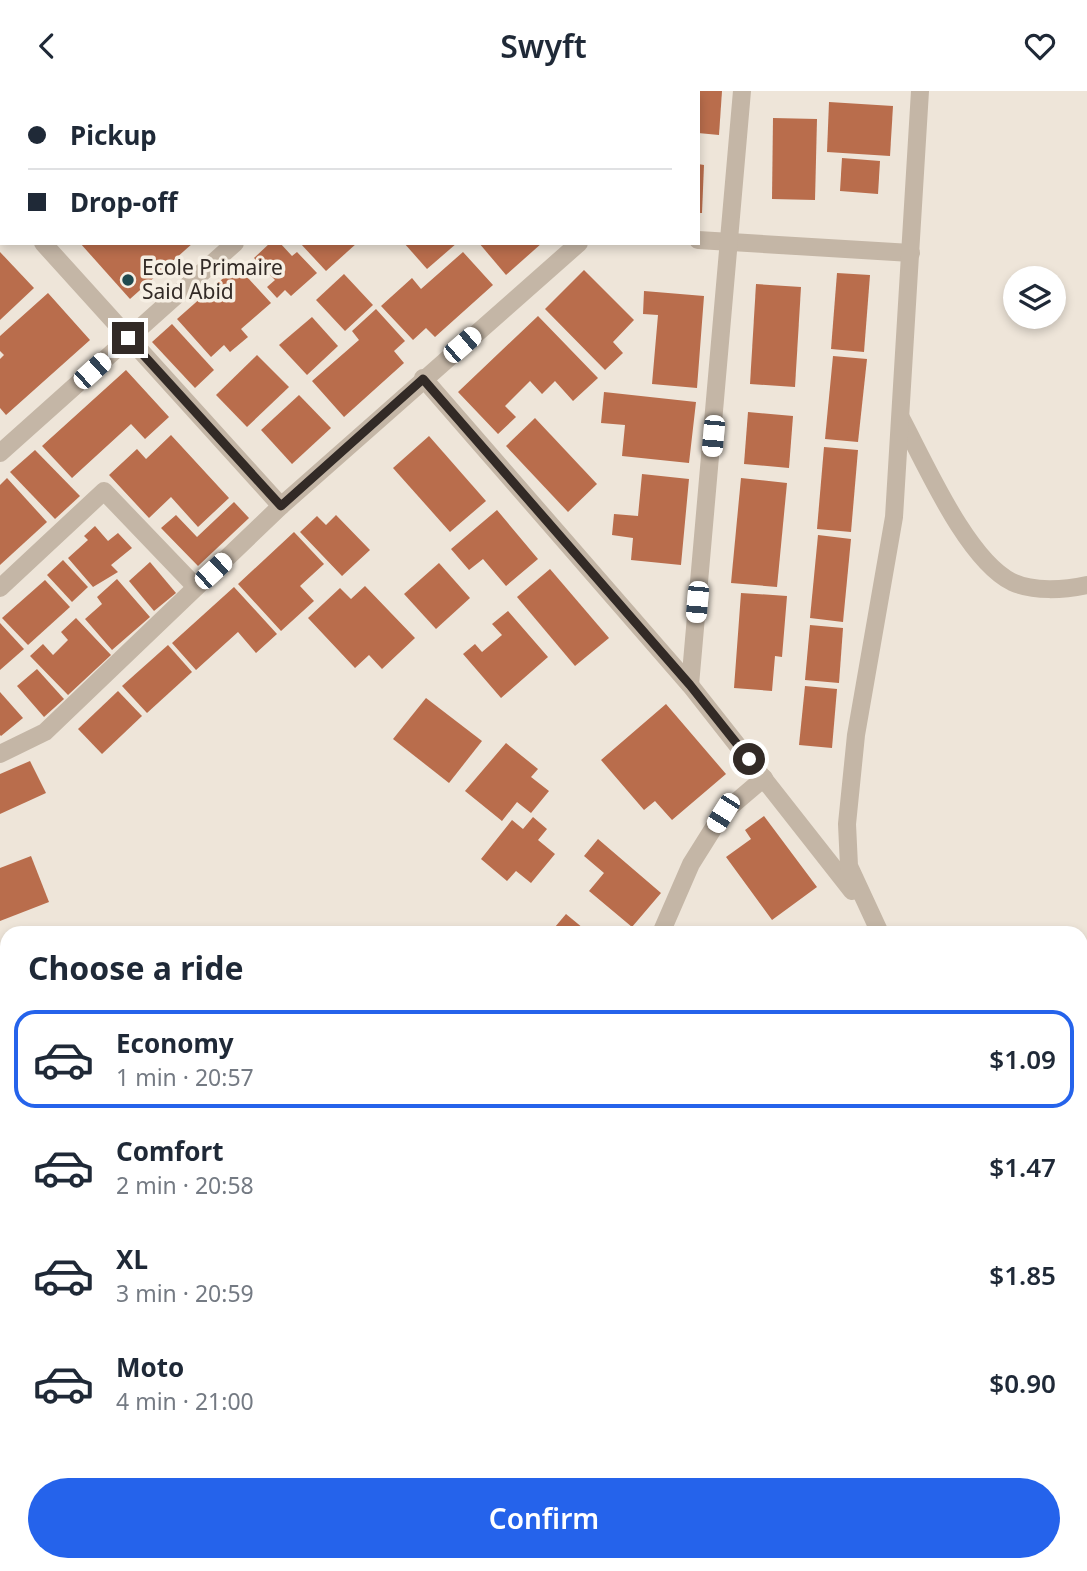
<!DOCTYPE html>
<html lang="en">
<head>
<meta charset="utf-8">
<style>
  :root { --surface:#fff; --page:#f6f6f7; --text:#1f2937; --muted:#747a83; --line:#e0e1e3; --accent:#2563eb }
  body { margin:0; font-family:"Noto Sans",sans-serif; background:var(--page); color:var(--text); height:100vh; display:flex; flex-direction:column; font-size:26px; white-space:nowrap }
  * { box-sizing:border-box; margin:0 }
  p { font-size:23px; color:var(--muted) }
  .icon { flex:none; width:38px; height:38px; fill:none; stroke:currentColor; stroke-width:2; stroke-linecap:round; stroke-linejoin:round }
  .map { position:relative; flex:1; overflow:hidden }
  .details { position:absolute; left:0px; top:835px; width:1088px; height:646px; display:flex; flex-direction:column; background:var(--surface); border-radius:21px 21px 0 0; box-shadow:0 4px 10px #0003 }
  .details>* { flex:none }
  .hud { position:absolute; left:0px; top:0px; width:700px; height:154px; box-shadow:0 4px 10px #0003; display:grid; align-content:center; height:154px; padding:0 28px; background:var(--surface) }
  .buttons { position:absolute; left:1003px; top:175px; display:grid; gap:14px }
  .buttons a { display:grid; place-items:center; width:63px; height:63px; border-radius:50%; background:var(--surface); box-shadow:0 4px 10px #0003; font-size:35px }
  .end { position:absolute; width:32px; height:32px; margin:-16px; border:9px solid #322a26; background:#fff; box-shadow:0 0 0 4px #fff }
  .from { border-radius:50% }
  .car { position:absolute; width:21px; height:42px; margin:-21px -10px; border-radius:9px; box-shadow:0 0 5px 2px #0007; background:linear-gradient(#fff 24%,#345 0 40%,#fff 0 76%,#345 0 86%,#fff 0) }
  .hud b { display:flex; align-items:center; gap:24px; height:66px; font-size:26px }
  .hud b+b { border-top:2px solid var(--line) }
  .hud i { width:18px; height:18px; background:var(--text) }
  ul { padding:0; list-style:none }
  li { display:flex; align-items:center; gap:21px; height:98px; margin:0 14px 10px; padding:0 14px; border:4px solid transparent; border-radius:21px }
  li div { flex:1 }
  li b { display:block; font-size:26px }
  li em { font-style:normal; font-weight:600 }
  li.active { border-color:var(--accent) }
  li>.icon { width:63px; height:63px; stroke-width:1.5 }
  h2 { padding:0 28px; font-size:32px; line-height:84px }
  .action { display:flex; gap:14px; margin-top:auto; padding:14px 28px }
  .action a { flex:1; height:80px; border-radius:42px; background:var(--accent); color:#fff; font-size:28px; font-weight:600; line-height:80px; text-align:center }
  header { display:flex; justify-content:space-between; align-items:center; height:91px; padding:0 28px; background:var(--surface); font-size:32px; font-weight:600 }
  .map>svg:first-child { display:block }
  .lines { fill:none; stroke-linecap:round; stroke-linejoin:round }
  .river { stroke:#7ba3a8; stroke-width:52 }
  .building { fill:#b96d4c }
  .service { stroke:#c4b6a6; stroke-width:16 }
  .minor { stroke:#c4b6a6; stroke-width:18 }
  .tertiary { stroke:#c4b6a6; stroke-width:18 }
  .route { stroke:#322a26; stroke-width:9 }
  .poi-dot { fill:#20494e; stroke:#f6efe4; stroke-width:2.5 }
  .labels { text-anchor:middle; stroke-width:7; stroke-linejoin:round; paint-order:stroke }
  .poi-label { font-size:21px; fill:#322a26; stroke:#f6efe4; text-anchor:start }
</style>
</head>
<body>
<header><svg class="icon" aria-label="back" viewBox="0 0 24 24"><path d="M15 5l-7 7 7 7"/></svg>Swyft<svg class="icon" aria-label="heart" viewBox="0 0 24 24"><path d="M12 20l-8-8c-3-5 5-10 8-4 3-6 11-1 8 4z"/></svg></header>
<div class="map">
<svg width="1087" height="1480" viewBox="0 0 1087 1480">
  <rect width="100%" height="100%" fill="#eee5d9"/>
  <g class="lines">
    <!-- river -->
    <g class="river">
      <path d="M0 1326 7 1323"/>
      <path d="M1004 1474 1010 1480"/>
    </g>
  </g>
  <!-- building -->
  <g class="building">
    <path d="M698 0H722L719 44 698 42Z"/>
    <path d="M829 11 893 15 890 65 827 61Z"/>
    <path d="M773 27 817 28 815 109 772 108Z"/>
    <path d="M842 67 880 70 878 103 840 100Z"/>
    <path d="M698 73 704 74 702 122H698Z"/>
    <path d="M80 152H193L130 208Z"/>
    <path d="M270 152H280L292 165 297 161 317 182 291 205 285 199 277 207 267 196 275 189 254 167Z"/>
    <path d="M300 152H357L326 180Z"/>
    <path d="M404 152H457L427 178Z"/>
    <path d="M479 152H542L506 184Z"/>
    <path d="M0 161 34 197 0 229Z"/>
    <path d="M463 161 493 194 435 246 426 237 413 249 381 215 412 187 421 198Z"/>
    <path d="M237 175 271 212 241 238 248 246 230 261 224 254 211 266 177 228Z"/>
    <path d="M584 179 634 229 613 251 623 262 605 279 545 218Z"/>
    <path d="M837 182 870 184 864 261 831 258Z"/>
    <path d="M344 183 373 214 345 240 316 209Z"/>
    <path d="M756 193 801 196 795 296 750 293Z"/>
    <path d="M644 200 704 205 697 297 652 293 658 224 643 223Z"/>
    <path d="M48 202 90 249 6 324 0 317V268L4 264 0 260V245Z"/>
    <path d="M376 218 405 250 394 260 404 272 344 326 312 290 359 249 352 240Z"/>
    <path d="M538 225 598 287 573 310 555 290 542 303 530 290 505 315 516 326 498 343 458 301Z"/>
    <path d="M312 226 338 255 307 284 279 254Z"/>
    <path d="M172 233 214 279 195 297 152 251Z"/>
    <path d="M257 264 289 296 247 336 216 304Z"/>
    <path d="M833 265 867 268 858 351 825 348Z"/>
    <path d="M126 279 169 326 145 348 131 333 72 387 42 355Z"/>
    <path d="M604 301 696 311 689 372 622 365 625 334 601 332Z"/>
    <path d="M299 304 331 337 292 373 261 339Z"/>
    <path d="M748 321 793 325 789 377 744 373Z"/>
    <path d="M535 327 597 393 568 421 506 355Z"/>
    <path d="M171 344 229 407 198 436 171 406 149 427 109 384 137 358 146 368Z"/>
    <path d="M429 345 486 410 450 441 393 377Z"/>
    <path d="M824 356 858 359 851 441 817 438Z"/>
    <path d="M35 359 80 405 55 428 10 381Z"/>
    <path d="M642 383 689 388 681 474 631 469 633 447 612 444 614 423 638 425Z"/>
    <path d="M7 387 47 431 0 474V394Z"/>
    <path d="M741 387 787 392 777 496 731 492Z"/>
    <path d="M234 411 249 427 198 475 161 437 176 424 197 446Z"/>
    <path d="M497 419 538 468 506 495 483 468 469 479 451 458Z"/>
    <path d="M336 424 370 459 342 485 300 441 317 425 326 434Z"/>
    <path d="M95 435 108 450 118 442 132 457 111 474 118 481 93 496 68 467 88 449 84 445Z"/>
    <path d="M294 441 324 473 300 495 314 510 281 540 238 493Z"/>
    <path d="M818 444 851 448 843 531 810 527Z"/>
    <path d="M63 469 88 496 72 511 47 484Z"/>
    <path d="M150 471 176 502 154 520 129 490Z"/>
    <path d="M439 472 470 507 436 538 404 503Z"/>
    <path d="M550 478 609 547 575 575 517 506Z"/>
    <path d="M117 488 150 526 112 559 85 528 102 513 97 506Z"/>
    <path d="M45 489 70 516 28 554 2 527Z"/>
    <path d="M365 495 415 547 382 578 369 564 355 577 308 527 340 497 351 508Z"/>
    <path d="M234 496 277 543 256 562 238 541 196 579 172 552Z"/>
    <path d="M741 502 787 505 782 566 775 565 772 600 734 597Z"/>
    <path d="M508 520 548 566 501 607 463 563 475 553 482 561 502 544 492 533Z"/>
    <path d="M76 527 111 564 68 604 30 565 43 553 53 564 68 549 61 541Z"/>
    <path d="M0 532 24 558 0 579Z"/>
    <path d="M810 534 843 537 839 592 805 589Z"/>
    <path d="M168 554 192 581 147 622 122 595Z"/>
    <path d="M37 578 64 608 44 626 17 595Z"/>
    <path d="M805 595 837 598 832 657 799 654Z"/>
    <path d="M118 600 142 625 102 663 78 638Z"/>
    <path d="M0 601 23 627 1 645 0 644Z"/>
    <path d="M426 607 482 650 449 692 393 648Z"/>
    <path d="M666 613 726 683 672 729 655 710 644 719 601 669Z"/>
    <path d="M506 652 538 678 531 686 549 700 531 722 517 711 502 730 465 700Z"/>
    <path d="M30 670 46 702 0 723V683Z"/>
    <path d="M764 725 817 796 772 829 726 766 751 748 745 739Z"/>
    <path d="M533 726 547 738 538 749 555 763 531 792 516 780 507 790 481 768 512 729 523 738Z"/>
    <path d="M598 748 661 802 632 836 589 800 604 782 584 765Z"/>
    <path d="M31 765 49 811 0 830V777Z"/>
    <path d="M566 823 589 842H562L555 836Z"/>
  </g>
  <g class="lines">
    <!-- service -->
    <path class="service" d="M194 1480 201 1474"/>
    <!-- minor -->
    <g class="minor">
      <path d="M463 0 465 2"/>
      <path d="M133 2 135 0"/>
      <path d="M405 2 407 0"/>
      <path d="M0 105 2 107"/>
      <path d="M0 121 2 120"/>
      <path d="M698 149 911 162"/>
      <path d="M43 152 281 415 579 152"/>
      <path d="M423 287 690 594 852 800"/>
      <path d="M901 327C925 372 967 469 1012 491 1034 501 1064 499 1087 494"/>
      <path d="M0 362 235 152"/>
      <path d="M0 497 104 400 196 496"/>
      <path d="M690 594 742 0"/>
      <path d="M0 663 45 641 281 415"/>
      <path d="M880 842 849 775 847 733 856 644 894 426 920 0"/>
      <path d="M1082 1031 1087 1034"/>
    </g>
    <!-- tertiary -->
    <g class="tertiary">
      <path d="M661 842 691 773 723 722 764 687"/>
      <path d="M589 1474V1480"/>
    </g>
  </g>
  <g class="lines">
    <!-- route -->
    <path class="route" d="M128 247 281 415 423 288 690 594 749 668"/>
  </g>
  <!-- markers -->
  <circle class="poi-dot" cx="128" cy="189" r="7"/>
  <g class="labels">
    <!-- poi labels -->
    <g class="poi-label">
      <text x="142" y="184">Ecole Primaire<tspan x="142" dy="24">Said Abid</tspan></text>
    </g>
  </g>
</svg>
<div class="buttons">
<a><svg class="icon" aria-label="layers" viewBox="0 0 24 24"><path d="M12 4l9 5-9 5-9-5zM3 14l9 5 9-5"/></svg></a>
</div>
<i class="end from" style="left:749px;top:668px"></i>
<i class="end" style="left:128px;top:247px"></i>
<i class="car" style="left:462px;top:254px;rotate:49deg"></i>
<i class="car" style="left:92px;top:280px;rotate:48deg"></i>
<i class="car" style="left:713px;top:345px;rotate:185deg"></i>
<i class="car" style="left:213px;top:480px;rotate:47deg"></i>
<i class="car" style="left:697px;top:511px;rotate:185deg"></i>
<i class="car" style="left:723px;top:722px;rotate:212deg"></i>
<div class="hud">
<b><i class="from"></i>Pickup</b>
<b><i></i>Drop-off</b>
</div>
<section class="details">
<h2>Choose a ride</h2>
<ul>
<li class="active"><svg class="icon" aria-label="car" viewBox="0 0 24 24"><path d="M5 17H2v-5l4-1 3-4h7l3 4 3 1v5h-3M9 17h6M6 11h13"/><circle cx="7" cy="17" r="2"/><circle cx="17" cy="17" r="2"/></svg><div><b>Economy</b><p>1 min · 20:57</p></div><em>$1.09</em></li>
<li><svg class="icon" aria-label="car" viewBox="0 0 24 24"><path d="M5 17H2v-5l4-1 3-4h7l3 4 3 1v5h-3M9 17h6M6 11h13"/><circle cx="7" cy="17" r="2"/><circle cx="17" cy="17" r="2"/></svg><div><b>Comfort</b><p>2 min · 20:58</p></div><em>$1.47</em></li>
<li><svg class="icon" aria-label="car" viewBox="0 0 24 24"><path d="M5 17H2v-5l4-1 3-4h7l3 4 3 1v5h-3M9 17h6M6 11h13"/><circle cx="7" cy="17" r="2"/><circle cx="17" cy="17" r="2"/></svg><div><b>XL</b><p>3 min · 20:59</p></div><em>$1.85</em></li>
<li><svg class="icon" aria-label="car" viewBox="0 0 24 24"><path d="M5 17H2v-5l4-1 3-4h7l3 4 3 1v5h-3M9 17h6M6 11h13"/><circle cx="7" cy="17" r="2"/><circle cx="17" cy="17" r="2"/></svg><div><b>Moto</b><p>4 min · 21:00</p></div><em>$0.90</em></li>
</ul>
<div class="action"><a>Confirm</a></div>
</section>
</div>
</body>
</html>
